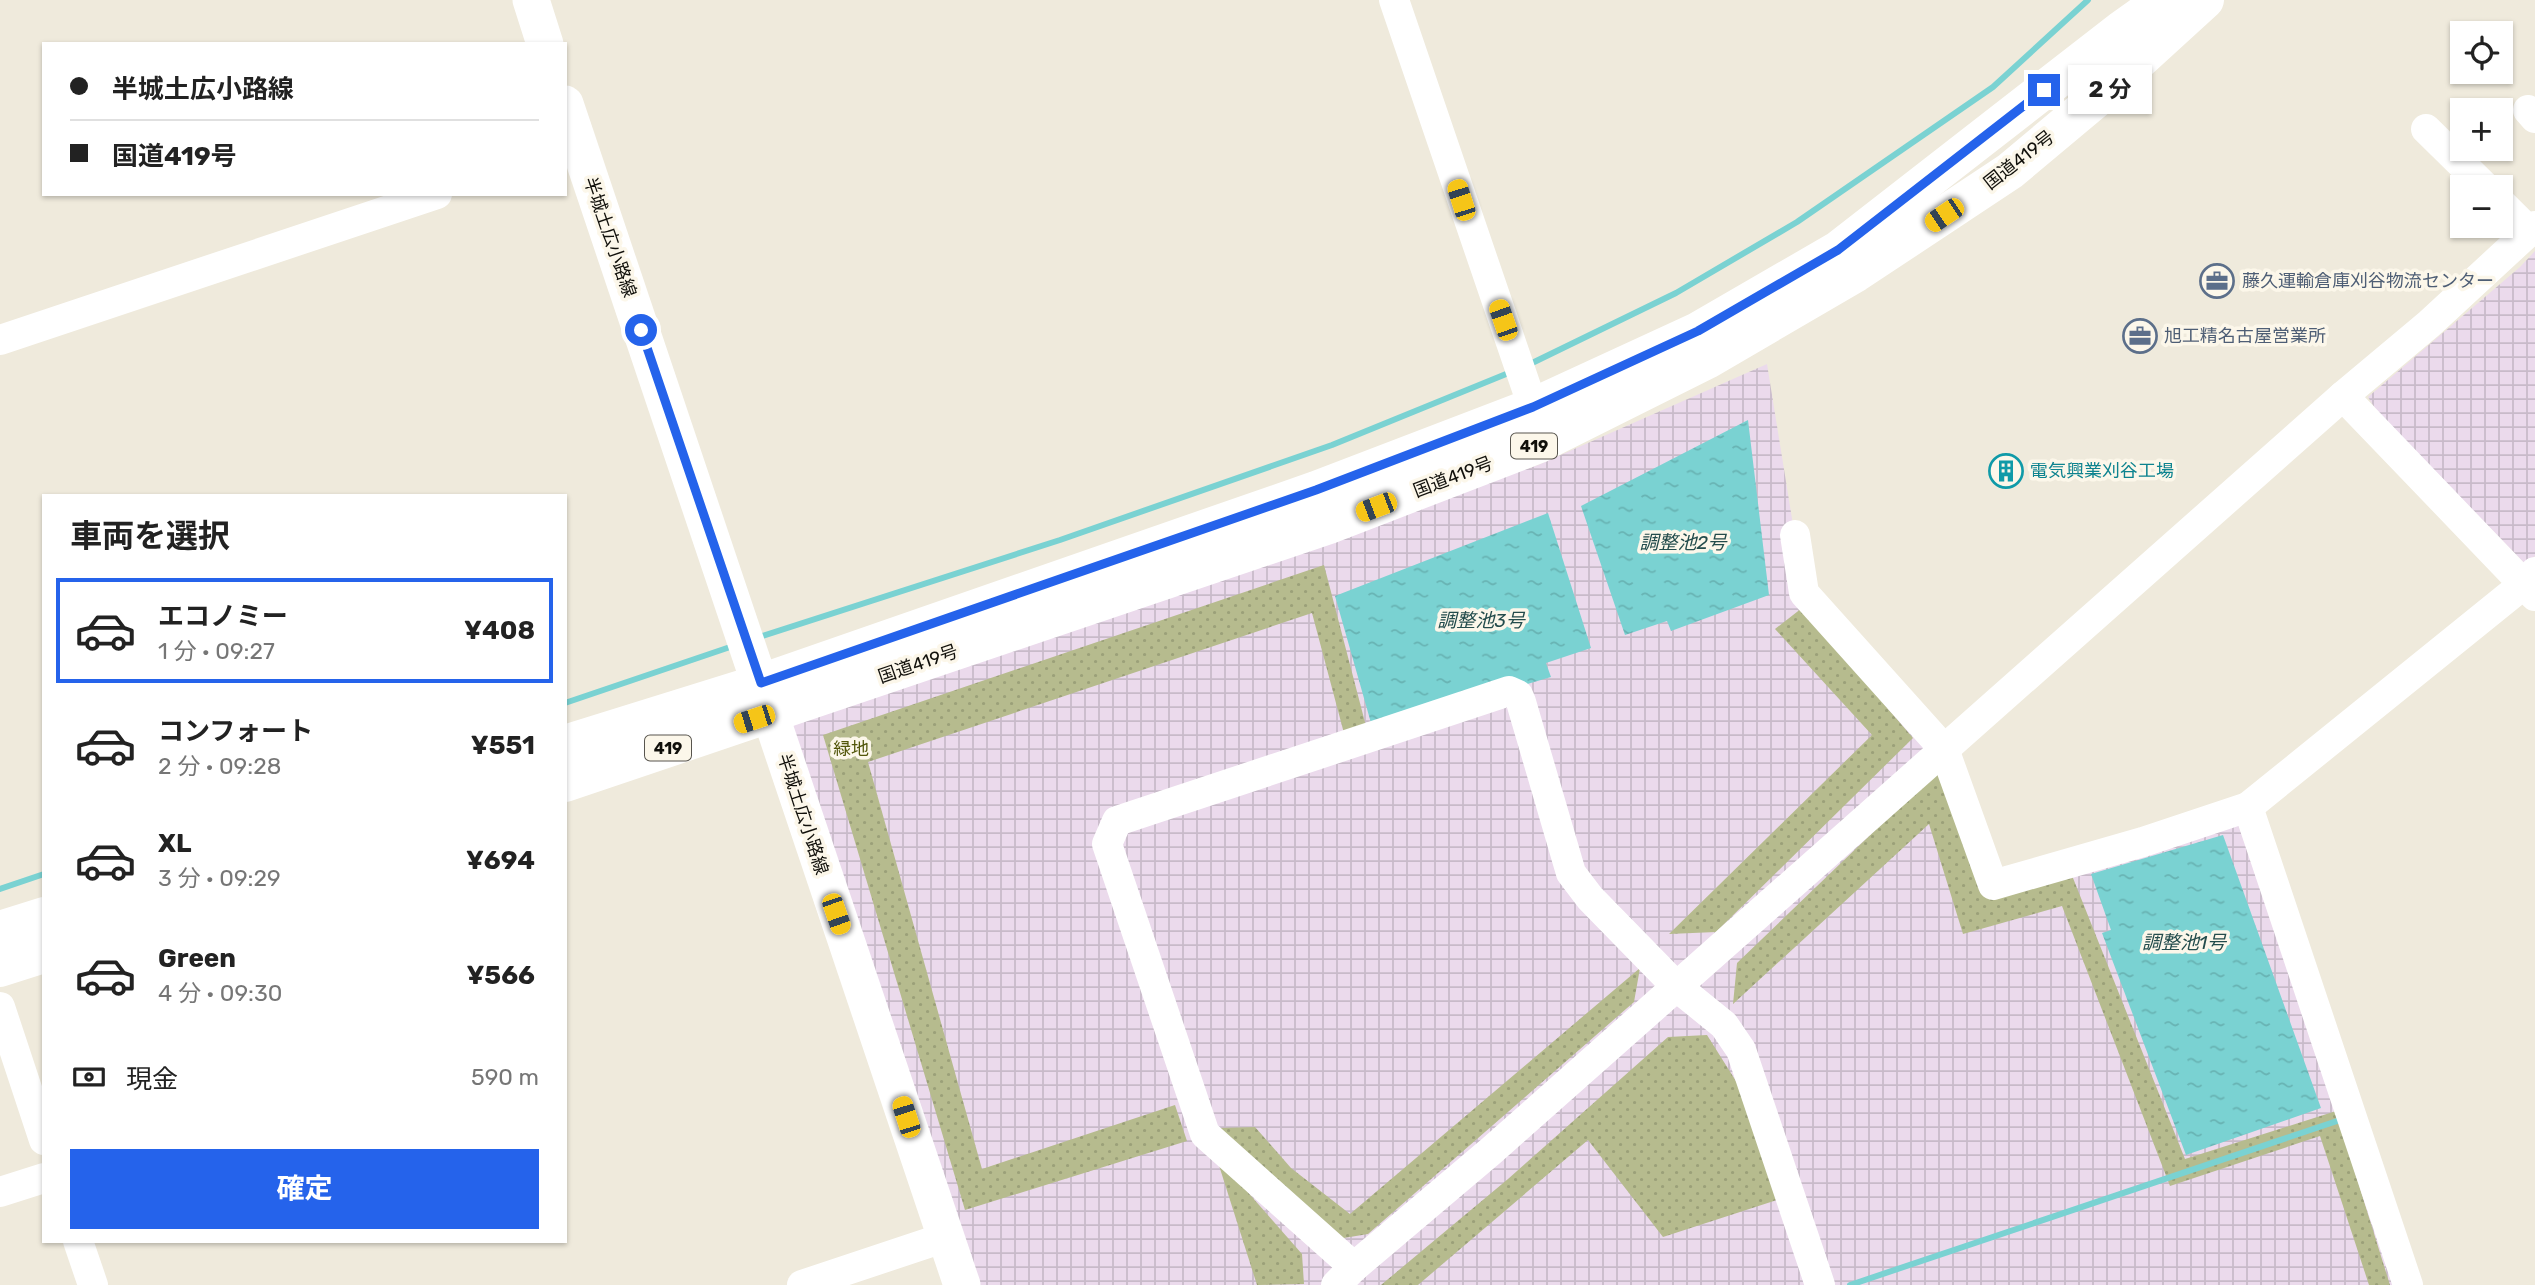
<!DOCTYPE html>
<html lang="ja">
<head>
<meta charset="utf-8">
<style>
  :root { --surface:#fff; --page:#f6f6f6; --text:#222; --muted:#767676; --line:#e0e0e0; --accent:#2563eb }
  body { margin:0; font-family:Rubik,"Noto Sans JP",sans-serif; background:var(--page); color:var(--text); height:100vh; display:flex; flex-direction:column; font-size:26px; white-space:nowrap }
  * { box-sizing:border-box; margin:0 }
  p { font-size:23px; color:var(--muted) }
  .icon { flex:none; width:38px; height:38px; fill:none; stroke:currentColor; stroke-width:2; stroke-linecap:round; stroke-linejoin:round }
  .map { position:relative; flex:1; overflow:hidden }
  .panel { position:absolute; left:42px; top:494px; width:525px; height:749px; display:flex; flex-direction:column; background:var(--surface); border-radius:0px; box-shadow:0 2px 5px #0004 }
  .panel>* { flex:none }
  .guide { position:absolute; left:42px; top:42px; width:525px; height:154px; border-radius:0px; box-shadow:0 2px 5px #0004; display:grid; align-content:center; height:154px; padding:0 28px; background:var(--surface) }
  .fabs { position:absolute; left:2450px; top:21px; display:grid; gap:14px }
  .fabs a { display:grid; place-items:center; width:63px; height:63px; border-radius:0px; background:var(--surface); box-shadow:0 2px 5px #0004; font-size:35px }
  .end { position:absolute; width:32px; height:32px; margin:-16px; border:9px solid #2563eb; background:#fff; box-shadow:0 0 0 4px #fff }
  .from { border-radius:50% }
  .bubble { position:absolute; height:49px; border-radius:0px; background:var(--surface); box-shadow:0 2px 5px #0004; font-size:23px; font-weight:700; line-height:49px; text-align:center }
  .car { position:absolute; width:21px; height:42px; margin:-21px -10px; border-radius:9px; box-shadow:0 0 5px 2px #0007; background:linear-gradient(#f5c518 24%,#345 0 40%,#f5c518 0 76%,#345 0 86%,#f5c518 0) }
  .guide b { display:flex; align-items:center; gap:24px; height:66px; font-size:26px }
  .guide b+b { border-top:2px solid var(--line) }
  .guide i { width:18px; height:18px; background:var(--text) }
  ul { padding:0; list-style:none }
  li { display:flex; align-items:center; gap:21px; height:105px; margin:0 14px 10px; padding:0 14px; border:4px solid transparent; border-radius:0px }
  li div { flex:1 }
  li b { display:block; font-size:26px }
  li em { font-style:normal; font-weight:700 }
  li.active { border-color:var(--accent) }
  li>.icon { width:63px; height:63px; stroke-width:1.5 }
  h2 { padding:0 28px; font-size:32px; line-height:84px }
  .pay { display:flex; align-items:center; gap:18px; height:77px; padding:0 28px; font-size:26px }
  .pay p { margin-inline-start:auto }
  .cta { display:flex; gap:14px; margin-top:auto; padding:14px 28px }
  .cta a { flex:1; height:80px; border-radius:0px; background:var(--accent); color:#fff; font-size:28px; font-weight:700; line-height:80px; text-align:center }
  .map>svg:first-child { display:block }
  .industrial { fill:url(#industrial-grid) }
  .grass { fill:url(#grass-dots) }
  .water { fill:url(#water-ripples) }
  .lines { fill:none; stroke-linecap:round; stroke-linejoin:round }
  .stream { stroke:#7ad2d2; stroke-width:6 }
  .minor { stroke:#fff; stroke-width:30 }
  .major { stroke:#fff; stroke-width:37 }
  .highway { stroke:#fff; stroke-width:38 }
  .route { stroke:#2563eb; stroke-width:9 }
  .labels { text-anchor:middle; stroke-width:7; stroke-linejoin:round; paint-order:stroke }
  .shield { fill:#fcf7ea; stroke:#58554e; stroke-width:2 }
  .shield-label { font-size:16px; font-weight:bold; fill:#11100b }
  .street-label { font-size:18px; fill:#11100b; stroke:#fcf7ea }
  .service-label { font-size:18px; fill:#4e5e75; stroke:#fcf7ea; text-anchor:start }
  .culture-label { font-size:18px; fill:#0d838f; stroke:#fcf7ea; text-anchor:start }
  .park-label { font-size:18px; fill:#52560a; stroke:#fcf7ea }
  .water-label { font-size:19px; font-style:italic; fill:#234c4c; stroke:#fcf7ea }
</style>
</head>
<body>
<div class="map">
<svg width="2535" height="1285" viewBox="0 0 2535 1285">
  <defs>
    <pattern id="industrial-grid" width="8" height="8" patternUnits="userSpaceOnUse" patternTransform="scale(1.75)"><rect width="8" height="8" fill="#ebdaec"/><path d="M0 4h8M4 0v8" fill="none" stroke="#c8bac9"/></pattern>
    <pattern id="grass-dots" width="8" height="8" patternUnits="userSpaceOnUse" patternTransform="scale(1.75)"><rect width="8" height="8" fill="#b6bb8e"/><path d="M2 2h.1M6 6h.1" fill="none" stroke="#9ba079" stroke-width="1.8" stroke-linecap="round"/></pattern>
    <pattern id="water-ripples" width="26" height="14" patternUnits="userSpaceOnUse" patternTransform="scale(1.75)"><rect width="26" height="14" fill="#7ad2d2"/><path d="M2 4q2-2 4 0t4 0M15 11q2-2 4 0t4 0" fill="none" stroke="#68b3b3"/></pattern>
  </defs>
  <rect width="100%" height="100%" fill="#efeadc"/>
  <!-- industrial -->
  <g class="industrial">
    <path d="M2535 251V556L2526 565 2376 410 2368 397 2520 267Z"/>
    <path d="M1767 364 1804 593 1944 749 1993 885 2235 815 2397 1285H970L784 720 1538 465Z"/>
  </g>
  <!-- grass -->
  <g class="grass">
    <path d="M1324 565 1367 730 1345 737 1312 613 868 762 982 1169 1175 1105 1187 1141 965 1210 823 735Z"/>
    <path d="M1802 608 1913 738 1716 932 1669 934 1872 735 1775 629Z"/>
    <path d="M1943 765 1988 896 2071 873 2185 1159 2336 1111 2390 1285H2369L2320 1136 2170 1186 2062 906 1963 934 1929 824 1733 1004 1737 963Z"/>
    <path d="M1640 968 1634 1002 1368 1234 1338 1239 1219 1128 1255 1127 1291 1168 1350 1214Z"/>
    <path d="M1707 1035 1751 1105 1780 1199 1663 1237 1588 1140 1418 1285H1381L1508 1179 1668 1037Z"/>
    <path d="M1216 1156 1302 1254 1304 1284 1257 1285Z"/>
  </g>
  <!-- water -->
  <g class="water">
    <path d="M1748 420 1769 595 1671 631 1667 621 1625 635 1581 506Z"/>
    <path d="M1548 513 1591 648 1546 663 1551 677 1373 730 1335 596Z"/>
    <path d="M2223 835 2321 1108 2186 1155 2102 933 2111 930 2091 874Z"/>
  </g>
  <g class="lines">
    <!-- stream -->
    <g class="stream">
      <path d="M1528 365 1676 293 1797 222 1993 87 2088 0"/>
      <path d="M756 638 1060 540 1332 445 1511 372"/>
      <path d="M565 703 736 645"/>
      <path d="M0 889 44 874"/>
      <path d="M1850 1285 2346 1118"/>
    </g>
    <!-- minor -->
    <g class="minor">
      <path d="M1394 0 1533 407 1536 428"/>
      <path d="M2528 110 2535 118"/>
      <path d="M2426 129 2485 187"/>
      <path d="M2501 203 2530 232"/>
      <path d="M0 340 437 194"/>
      <path d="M2343 396 2535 596"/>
      <path d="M1795 535 1804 593 1944 749 1993 885 2143 842 2248 807 2408 1285"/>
      <path d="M2248 807 2524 584 2535 572"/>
      <path d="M0 1007 44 1140"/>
      <path d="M0 1192 44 1178"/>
      <path d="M78 1241 93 1285"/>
      <path d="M1354 1267 1205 1134 1107 844 1117 821 1509 691 1518 695 1521 702 1571 873 1590 898 1677 987 1724 1025 1741 1050 1820 1285"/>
      <path d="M802 1285 946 1237"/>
      <path d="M1336 1285 1354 1267 1491 1151 2343 396 2429 324 2535 226"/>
    </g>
    <!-- major -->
    <g class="major">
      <path d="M531 0 545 44"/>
      <path d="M565 104 962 1285"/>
    </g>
    <!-- highway -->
    <g class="highway">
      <path d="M565 744 761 683 1316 490 1533 407 1698 331 1838 250 2121 30 2163 0"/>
      <path d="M565 783 1329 525 1539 444 1707 360 1856 273 2010 171 2102 94 2205 0"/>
      <path d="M0 930 44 916"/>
      <path d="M0 968 44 954"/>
    </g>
  </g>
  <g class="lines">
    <!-- route -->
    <path class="route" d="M641 330 761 683 1316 490 1533 407 1698 331 1838 250 2044 90"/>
  </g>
  <!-- icons -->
  <defs>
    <g id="office-ring" transform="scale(1.75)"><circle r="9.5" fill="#fcf7ea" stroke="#5c6f8a" stroke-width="1.5"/><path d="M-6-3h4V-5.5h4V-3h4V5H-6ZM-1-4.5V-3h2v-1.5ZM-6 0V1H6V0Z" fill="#5c6f8a"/></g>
    <g id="building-ring" transform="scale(1.75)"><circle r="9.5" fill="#fcf7ea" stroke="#0f9aa8" stroke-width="1.5"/><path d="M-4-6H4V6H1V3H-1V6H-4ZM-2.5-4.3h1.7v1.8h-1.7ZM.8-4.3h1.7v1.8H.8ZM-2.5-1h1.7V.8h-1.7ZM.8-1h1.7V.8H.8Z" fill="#0f9aa8"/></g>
  </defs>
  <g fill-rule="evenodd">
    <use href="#office-ring" x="2217" y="281"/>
    <use href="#office-ring" x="2140" y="336"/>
    <use href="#building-ring" x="2006" y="471"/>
  </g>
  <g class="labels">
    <!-- shield labels -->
    <g class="shield">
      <rect x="1511" y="433.5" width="46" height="25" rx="5"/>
      <rect x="645" y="735.5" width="46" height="25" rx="5"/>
    </g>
    <g class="shield-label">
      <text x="1534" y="452">419</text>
      <text x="668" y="754">419</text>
    </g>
    <!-- street labels -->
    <g class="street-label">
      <text transform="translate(2019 160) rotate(-38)" y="6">国道419号</text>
      <text transform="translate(610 237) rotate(71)" y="6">半城土広小路線</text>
      <text transform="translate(1453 477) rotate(-21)" y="6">国道419号</text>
      <text transform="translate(918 664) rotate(-19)" y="6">国道419号</text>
      <text transform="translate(803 814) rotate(72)" y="6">半城土広小路線</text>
    </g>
    <!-- service labels -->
    <g class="service-label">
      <text x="2242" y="287">藤久運輸倉庫刈谷物流センター</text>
      <text x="2164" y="342">旭工精名古屋営業所</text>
    </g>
    <!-- culture labels -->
    <g class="culture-label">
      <text x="2030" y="477">電気興業刈谷工場</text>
    </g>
    <!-- park labels -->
    <g class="park-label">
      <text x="851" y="755">緑地</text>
    </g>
    <!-- water labels -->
    <g class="water-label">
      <text x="1683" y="549">調整池2号</text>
      <text x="1481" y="627">調整池3号</text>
      <text x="2184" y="949">調整池1号</text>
    </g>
  </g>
</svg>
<div class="fabs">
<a><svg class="icon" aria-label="locate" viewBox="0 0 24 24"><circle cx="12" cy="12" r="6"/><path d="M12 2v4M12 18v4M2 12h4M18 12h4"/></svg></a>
<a>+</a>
<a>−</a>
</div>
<i class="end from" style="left:641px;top:330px"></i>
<i class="end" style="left:2044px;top:90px"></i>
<div class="bubble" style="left:2068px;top:65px;width:84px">2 分</div>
<i class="car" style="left:1461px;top:200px;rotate:342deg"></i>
<i class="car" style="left:1944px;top:215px;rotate:236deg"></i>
<i class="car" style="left:1503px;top:320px;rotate:341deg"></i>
<i class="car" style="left:1376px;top:507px;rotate:249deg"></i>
<i class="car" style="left:754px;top:719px;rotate:252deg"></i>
<i class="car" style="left:836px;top:914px;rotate:161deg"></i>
<i class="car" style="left:906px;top:1117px;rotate:342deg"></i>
<div class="guide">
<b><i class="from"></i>半城土広小路線</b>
<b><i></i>国道419号</b>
</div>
<section class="panel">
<h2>車両を選択</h2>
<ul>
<li class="active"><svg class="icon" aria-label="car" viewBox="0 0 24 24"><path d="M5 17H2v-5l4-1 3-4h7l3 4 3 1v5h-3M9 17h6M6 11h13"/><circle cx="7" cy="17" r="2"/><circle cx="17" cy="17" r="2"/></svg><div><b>エコノミー</b><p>1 分 · 09:27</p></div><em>¥408</em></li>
<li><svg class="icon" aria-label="car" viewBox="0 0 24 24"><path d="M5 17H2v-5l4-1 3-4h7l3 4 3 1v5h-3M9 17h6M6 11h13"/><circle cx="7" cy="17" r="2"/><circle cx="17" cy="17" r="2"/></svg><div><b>コンフォート</b><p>2 分 · 09:28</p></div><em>¥551</em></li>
<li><svg class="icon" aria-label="car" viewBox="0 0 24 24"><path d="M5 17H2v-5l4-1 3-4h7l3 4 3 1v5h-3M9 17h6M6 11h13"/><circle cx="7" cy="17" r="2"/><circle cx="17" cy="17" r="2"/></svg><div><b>XL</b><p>3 分 · 09:29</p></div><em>¥694</em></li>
<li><svg class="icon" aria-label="car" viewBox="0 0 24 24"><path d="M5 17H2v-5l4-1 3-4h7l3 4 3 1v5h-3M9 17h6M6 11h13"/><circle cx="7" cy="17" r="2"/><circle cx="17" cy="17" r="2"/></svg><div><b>Green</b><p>4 分 · 09:30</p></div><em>¥566</em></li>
</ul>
<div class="pay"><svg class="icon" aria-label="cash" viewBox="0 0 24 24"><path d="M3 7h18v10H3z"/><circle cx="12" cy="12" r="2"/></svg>現金<p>590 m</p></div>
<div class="cta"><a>確定</a></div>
</section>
</div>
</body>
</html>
